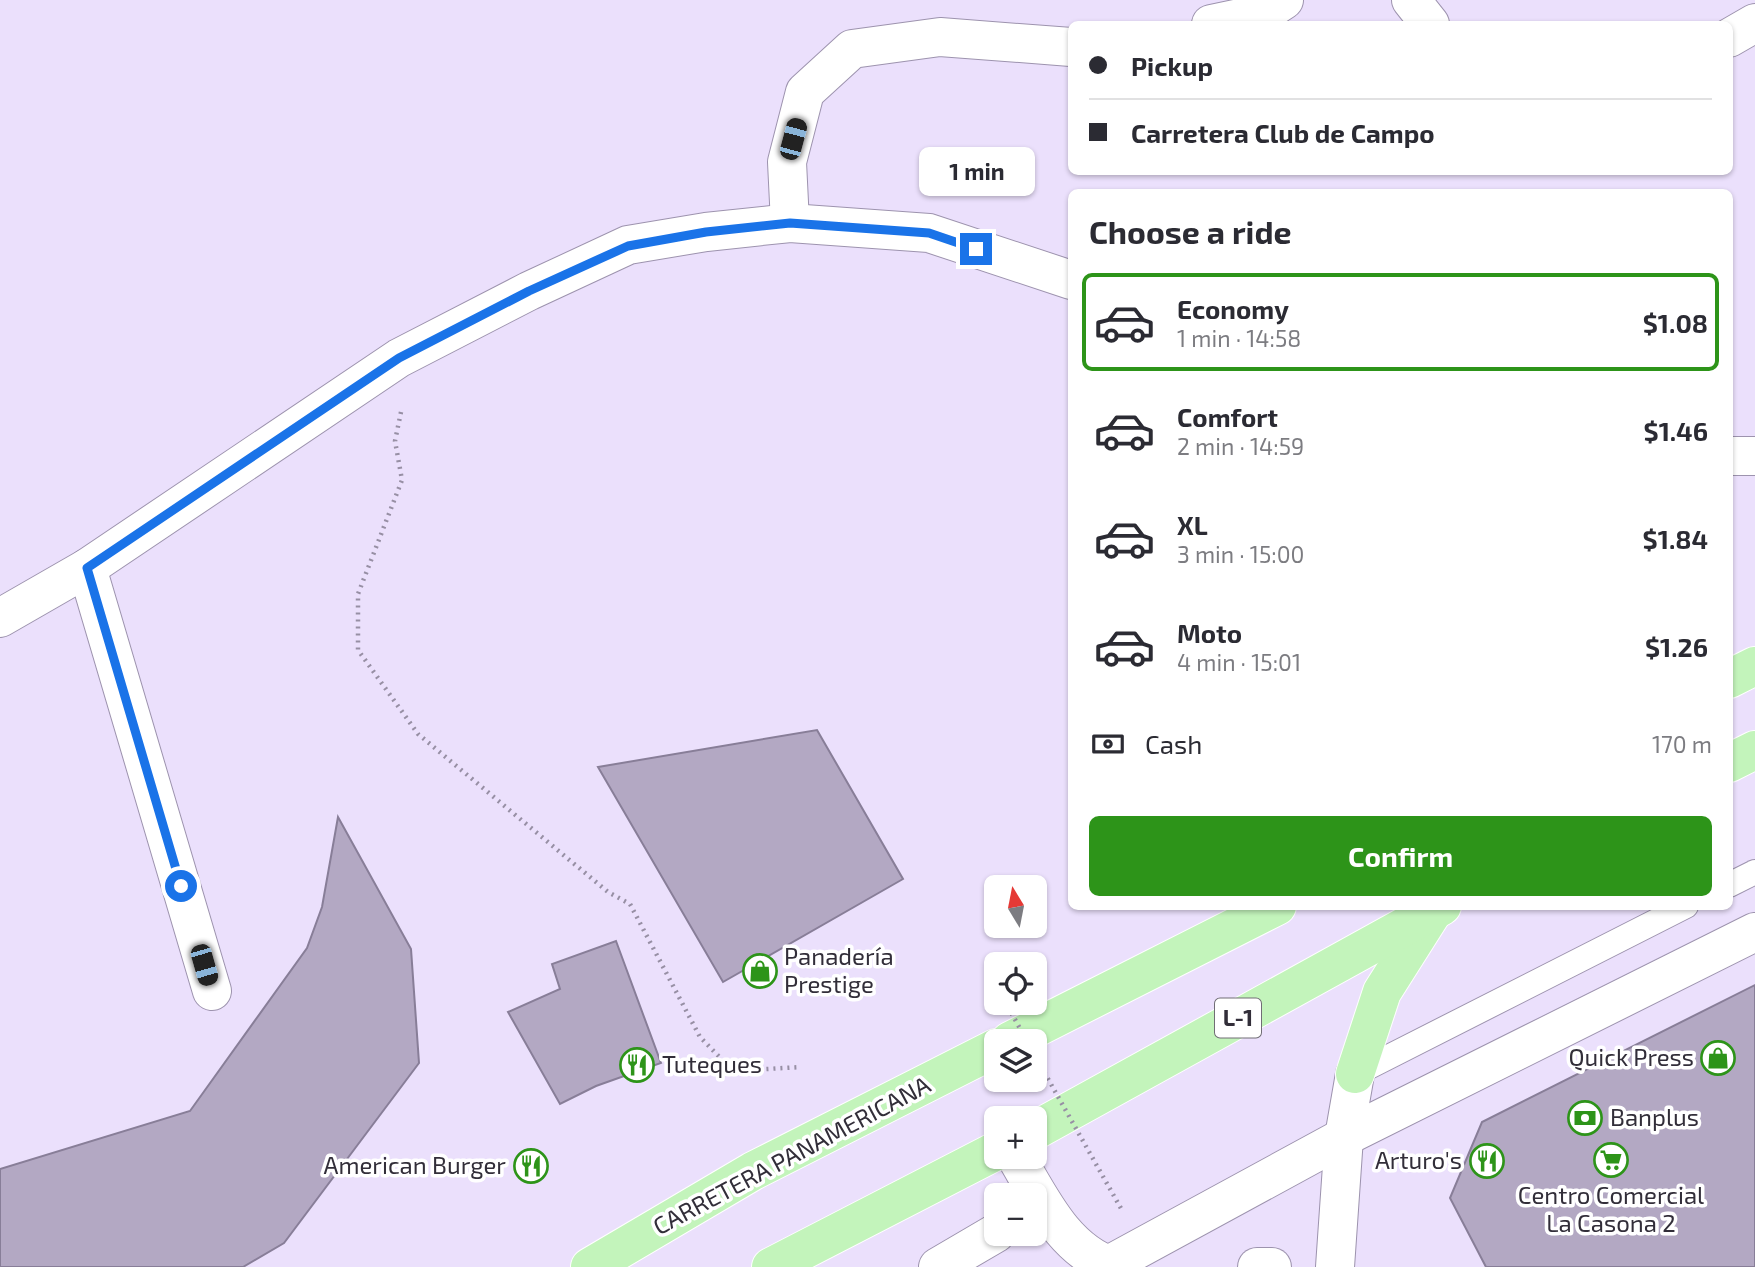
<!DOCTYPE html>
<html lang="en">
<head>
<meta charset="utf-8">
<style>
  :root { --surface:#fff; --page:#f7f7f7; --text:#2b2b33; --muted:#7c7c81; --line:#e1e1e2; --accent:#2d9419 }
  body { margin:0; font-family:"Exo 2",sans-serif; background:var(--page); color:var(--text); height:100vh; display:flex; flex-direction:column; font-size:26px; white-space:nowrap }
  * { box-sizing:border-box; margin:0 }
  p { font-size:23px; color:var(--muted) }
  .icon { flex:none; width:38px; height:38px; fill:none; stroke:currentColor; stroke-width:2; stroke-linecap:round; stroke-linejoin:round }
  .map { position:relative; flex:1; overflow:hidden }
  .side { position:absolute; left:1068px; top:189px; width:665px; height:721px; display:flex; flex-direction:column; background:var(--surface); border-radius:10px; box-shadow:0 2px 5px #0004 }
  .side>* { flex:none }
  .banner { position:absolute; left:1068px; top:21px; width:665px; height:154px; border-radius:10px; box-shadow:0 2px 5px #0004; display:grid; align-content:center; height:154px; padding:0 21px; background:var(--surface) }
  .needle { width:46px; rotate:350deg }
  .fabs { position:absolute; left:984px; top:875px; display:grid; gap:14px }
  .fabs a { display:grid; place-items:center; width:63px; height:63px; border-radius:10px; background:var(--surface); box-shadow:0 2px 5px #0004; font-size:35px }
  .end { position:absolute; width:32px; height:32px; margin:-16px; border:9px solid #1a73e8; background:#fff; box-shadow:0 0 0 4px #fff }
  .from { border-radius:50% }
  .bubble { position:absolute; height:49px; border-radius:10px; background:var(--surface); box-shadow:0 2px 5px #0004; font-size:23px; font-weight:700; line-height:49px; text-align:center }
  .car { position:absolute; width:21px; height:42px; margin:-21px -10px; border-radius:9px; box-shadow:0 0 5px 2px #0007; background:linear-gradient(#222 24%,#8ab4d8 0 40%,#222 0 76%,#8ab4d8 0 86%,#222 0) }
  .banner b { display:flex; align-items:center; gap:24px; height:66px; font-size:26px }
  .banner b+b { border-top:2px solid var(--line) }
  .banner i { width:18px; height:18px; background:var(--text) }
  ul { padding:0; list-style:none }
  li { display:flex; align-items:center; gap:21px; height:98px; margin:0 14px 10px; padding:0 7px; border:4px solid transparent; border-radius:10px }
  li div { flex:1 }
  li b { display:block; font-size:26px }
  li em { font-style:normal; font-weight:700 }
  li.on { border-color:var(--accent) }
  li>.icon { width:63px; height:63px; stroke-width:1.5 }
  h2 { padding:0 21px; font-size:32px; line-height:84px }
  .pay { display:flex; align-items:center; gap:18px; height:77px; padding:0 21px; font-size:26px }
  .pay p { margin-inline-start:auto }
  .cta { display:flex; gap:14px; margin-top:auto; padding:14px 21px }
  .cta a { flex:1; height:80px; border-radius:10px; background:var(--accent); color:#fff; font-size:28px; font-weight:700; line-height:80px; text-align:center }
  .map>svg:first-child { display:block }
  .building { fill:#b3a8c3; stroke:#887e98; stroke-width:2 }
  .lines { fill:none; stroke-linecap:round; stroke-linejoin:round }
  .service-casing { stroke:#9d93ae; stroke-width:26 }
  .pedestrian-casing { stroke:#9d93ae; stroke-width:40 }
  .minor-casing { stroke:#9d93ae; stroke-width:40 }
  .primary-casing { stroke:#fff; stroke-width:40 }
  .path { stroke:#978fa4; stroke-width:4.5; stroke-dasharray:2 5; stroke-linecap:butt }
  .service { stroke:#fff; stroke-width:24 }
  .pedestrian { stroke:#fff; stroke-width:38 }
  .minor { stroke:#fff; stroke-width:38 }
  .primary { stroke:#c3f4bb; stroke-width:38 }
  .path-bridge { stroke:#978fa4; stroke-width:4.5; stroke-dasharray:2 5; stroke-linecap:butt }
  .route { stroke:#1a73e8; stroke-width:9 }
  .labels { text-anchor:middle; stroke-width:7; stroke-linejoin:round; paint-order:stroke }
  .shield { fill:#fff; stroke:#706d74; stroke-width:2 }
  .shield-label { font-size:23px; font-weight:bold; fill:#322e39 }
  .poi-label { font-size:24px; fill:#322e39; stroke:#fff; text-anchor:start }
  .street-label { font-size:24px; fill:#322e39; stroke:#fff }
</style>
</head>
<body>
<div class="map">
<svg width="1755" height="1267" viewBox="0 0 1755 1267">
  <rect width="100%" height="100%" fill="#ebe0fc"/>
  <!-- building -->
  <g class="building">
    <path d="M817 730 903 879 723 982 598 767Z"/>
    <path d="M338 817 411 949 419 1063 284 1243 243 1267H0V1169L190 1111 307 948 322 907Z"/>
    <path d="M616 941 661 1063 596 1086 560 1104 508 1012 560 989 552 964Z"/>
    <path d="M1755 985V1267H1486L1450 1198 1482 1122Z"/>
  </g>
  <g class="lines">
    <!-- service casing -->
    <g class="service-casing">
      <g id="service">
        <path d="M1729 885 1755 872"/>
        <path d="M1355 1074 1686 906"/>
      </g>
    </g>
    <!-- pedestrian casing -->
    <g class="pedestrian-casing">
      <path id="pedestrian" d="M1105 1267 1344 1137 1755 932"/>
    </g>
    <!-- minor casing -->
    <g class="minor-casing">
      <g id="minor">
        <path d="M1411 0 1430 24"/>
        <path d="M1211 24 1264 13 1284 0"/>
        <path d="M1729 38 1755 23"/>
        <path d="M790 223 787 162 805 92 852 49 940 37 1071 47"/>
        <path d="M1729 456H1755"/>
        <path d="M87 568 212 991"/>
        <path d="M0 618 87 568 399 358 529 291 628 245 706 232 790 223 929 233 1071 280"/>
        <path d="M1016 1157C1041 1199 1064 1251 1114 1267"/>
        <path d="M938 1267 996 1233"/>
        <path d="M1257 1267H1272"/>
        <path d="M1335 1267 1344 1137 1355 1074"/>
      </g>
    </g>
    <!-- primary casing -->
    <g class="primary-casing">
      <g id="primary">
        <path d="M1729 679 1755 666"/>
        <path d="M1729 763 1755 750"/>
        <path d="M1010 1041 1277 906"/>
        <path d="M1355 1074 1382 992 1432 913"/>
        <path d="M1034 1131 1442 906"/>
        <path d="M590 1267 753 1171 996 1048"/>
        <path d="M771 1267 996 1151"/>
      </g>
    </g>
    <!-- path -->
    <path class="path" d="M401 412 395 441 402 480 358 594V650L418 734 608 892 630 904 700 1037 733 1071 801 1067"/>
    <!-- service -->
    <use href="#service" class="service"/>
    <!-- pedestrian -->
    <use href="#pedestrian" class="pedestrian"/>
    <!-- minor -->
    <use href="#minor" class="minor"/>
    <!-- primary -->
    <use href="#primary" class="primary"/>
    <!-- path-bridge -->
    <g class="path-bridge">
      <path d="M1008 1007 1027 1041"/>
      <path d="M1034 1054 1123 1212"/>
    </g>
  </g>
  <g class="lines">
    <!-- route -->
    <path class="route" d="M181 886 87 568 399 358 529 291 628 246 706 232 790 223 929 233 976 249"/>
  </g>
  <!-- icons -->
  <defs>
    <g id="shop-ring" transform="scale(1.75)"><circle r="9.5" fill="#fff" stroke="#2d9419" stroke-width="1.5"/><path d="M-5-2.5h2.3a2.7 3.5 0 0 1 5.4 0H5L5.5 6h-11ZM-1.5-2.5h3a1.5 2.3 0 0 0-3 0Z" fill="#2d9419"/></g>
    <g id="restaurant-ring" transform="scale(1.75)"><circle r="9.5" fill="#fff" stroke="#2d9419" stroke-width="1.5"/><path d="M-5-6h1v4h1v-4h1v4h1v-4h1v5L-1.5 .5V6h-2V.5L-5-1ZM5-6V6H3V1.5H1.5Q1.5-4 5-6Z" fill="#2d9419"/></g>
    <g id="bank-ring" transform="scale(1.75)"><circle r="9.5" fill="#fff" stroke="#2d9419" stroke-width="1.5"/><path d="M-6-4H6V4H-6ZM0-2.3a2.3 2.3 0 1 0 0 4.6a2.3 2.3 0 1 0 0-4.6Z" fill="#2d9419"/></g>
    <g id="supermarket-ring" transform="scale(1.75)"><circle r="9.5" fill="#fff" stroke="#2d9419" stroke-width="1.5"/><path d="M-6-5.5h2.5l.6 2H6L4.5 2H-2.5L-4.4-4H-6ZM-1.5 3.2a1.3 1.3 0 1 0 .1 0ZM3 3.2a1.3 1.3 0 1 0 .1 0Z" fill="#2d9419"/></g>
  </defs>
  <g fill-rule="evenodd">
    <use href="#shop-ring" x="760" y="971"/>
    <use href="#shop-ring" x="1718" y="1058"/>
    <use href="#restaurant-ring" x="637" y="1065"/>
    <use href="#bank-ring" x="1585" y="1118"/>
    <use href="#supermarket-ring" x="1611" y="1160"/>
    <use href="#restaurant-ring" x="1487" y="1161"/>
    <use href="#restaurant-ring" x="531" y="1166"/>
  </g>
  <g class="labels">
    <!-- shield labels -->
    <rect class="shield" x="1215" y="998.5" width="46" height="39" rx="5"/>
    <g class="shield-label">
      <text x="1238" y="1026">L-1</text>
    </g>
    <!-- poi labels -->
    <g class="poi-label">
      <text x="784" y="965">Panadería<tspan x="784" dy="28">Prestige</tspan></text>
      <text x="1694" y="1066" text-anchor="end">Quick Press</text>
      <text x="662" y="1073">Tuteques</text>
      <text x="1610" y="1126">Banplus</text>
      <text x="1462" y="1169" text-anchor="end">Arturo's</text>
      <text x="506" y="1174" text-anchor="end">American Burger</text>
      <text x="1611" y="1204" text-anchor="middle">Centro Comercial<tspan x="1611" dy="28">La Casona 2</tspan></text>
    </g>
    <!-- street labels -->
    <g class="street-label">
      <text transform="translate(792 1156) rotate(-28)" y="8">CARRETERA PANAMERICANA</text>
    </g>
  </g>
</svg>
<div class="fabs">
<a><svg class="needle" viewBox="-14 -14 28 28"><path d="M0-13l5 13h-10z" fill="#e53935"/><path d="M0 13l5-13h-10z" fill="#7c7c81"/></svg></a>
<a><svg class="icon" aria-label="locate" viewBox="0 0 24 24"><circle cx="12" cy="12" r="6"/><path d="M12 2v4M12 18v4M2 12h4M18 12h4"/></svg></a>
<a><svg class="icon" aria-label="layers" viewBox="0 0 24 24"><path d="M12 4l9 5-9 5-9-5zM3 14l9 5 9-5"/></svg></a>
<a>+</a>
<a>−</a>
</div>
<i class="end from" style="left:181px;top:886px"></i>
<i class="end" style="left:976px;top:249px"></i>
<div class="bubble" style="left:919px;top:147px;width:116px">1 min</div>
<i class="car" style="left:793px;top:139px;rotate:15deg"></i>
<i class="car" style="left:204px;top:965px;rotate:164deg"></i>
<div class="banner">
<b><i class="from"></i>Pickup</b>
<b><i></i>Carretera Club de Campo</b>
</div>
<section class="side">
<h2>Choose a ride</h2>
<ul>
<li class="on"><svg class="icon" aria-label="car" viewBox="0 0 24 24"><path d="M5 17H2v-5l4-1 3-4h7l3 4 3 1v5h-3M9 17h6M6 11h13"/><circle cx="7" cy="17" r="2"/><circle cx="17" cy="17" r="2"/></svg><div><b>Economy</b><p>1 min · 14:58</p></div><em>$1.08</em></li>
<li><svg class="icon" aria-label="car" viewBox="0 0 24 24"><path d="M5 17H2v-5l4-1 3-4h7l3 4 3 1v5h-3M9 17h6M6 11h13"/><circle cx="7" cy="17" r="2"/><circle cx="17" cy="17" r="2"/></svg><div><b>Comfort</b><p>2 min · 14:59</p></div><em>$1.46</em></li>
<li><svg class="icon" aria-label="car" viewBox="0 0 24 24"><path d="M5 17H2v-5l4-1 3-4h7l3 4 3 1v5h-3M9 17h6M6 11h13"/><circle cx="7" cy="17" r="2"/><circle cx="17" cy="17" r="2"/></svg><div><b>XL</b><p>3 min · 15:00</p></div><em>$1.84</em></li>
<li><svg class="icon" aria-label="car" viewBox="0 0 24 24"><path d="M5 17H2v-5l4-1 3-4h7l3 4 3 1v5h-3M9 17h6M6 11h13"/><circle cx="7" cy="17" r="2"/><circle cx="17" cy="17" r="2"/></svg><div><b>Moto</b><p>4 min · 15:01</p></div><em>$1.26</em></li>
</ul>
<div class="pay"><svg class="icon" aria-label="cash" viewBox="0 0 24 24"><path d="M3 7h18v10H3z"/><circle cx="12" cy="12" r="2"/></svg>Cash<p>170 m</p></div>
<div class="cta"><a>Confirm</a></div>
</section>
</div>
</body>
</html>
